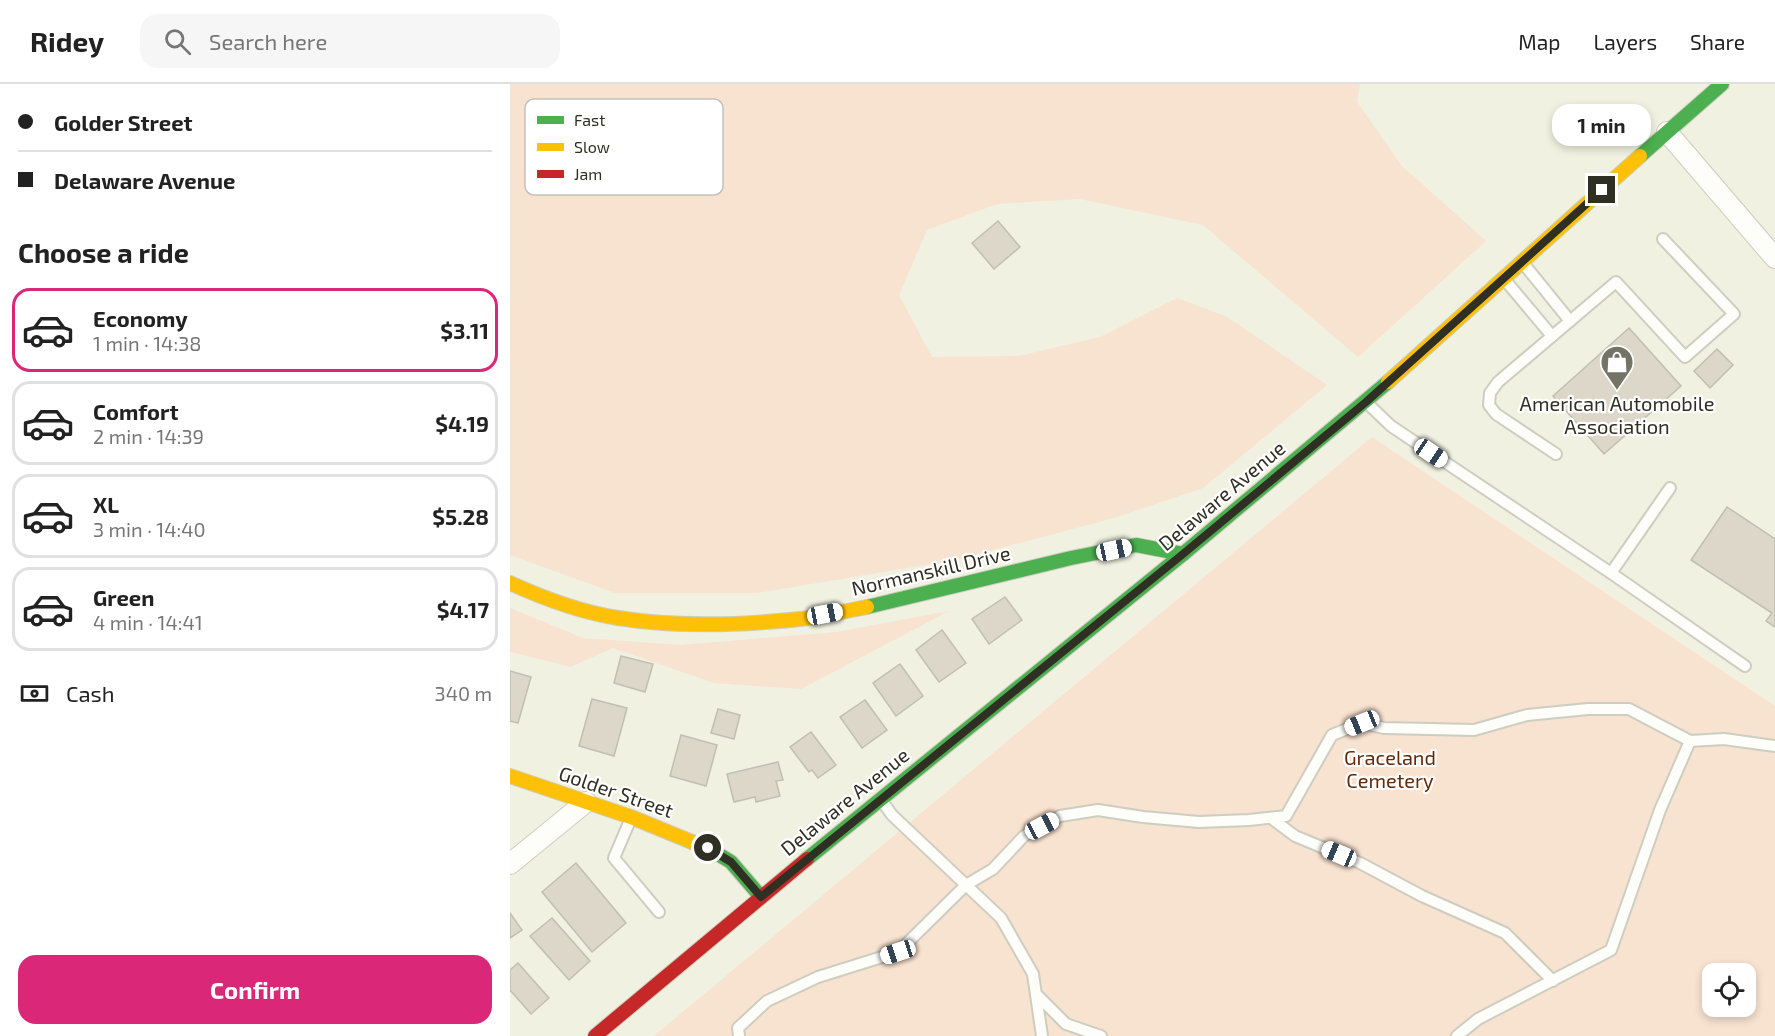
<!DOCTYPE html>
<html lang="en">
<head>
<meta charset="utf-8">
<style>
  :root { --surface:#fff; --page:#f6f6f6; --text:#222; --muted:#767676; --line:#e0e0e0; --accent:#db2777 }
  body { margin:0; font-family:"Exo 2",sans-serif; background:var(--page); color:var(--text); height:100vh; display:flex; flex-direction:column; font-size:22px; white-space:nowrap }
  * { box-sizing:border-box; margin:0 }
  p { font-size:20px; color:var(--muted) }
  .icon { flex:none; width:33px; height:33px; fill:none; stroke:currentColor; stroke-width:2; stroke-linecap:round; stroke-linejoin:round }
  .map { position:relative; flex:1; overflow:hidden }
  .panel { display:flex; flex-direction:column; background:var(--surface); width:510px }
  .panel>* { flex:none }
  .guide { display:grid; align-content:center; height:132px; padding:0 18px; background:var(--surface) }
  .controls { position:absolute; left:1192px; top:879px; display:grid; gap:12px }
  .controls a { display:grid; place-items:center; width:54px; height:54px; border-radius:12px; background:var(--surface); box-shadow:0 3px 9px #0003; font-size:30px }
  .end { position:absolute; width:27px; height:27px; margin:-14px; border:8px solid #2f2f24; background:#fff; box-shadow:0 0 0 3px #fff }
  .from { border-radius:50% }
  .bubble { position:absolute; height:42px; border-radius:18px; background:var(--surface); box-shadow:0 3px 9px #0003; font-size:20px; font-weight:700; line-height:42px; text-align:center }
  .car { position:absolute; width:18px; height:36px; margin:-18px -9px; border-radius:8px; box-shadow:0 0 4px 2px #0007; background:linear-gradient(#fff 24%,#345 0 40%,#fff 0 76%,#345 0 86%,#fff 0) }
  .guide b { display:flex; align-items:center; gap:21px; height:57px; font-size:22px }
  .guide b+b { border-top:2px solid var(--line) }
  .guide i { width:15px; height:15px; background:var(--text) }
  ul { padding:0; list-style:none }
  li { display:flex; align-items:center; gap:18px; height:84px; margin:0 12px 9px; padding:0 6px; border:3px solid var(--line); border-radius:18px }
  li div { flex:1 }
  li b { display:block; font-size:22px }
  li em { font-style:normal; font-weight:700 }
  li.active { border-color:var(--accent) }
  li>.icon { width:54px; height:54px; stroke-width:1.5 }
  h2 { padding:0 18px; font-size:27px; line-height:72px }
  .pay { display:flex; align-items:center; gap:15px; height:66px; padding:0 18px; font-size:22px }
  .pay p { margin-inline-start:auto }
  .button { display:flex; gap:12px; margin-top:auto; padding:12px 18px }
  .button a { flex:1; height:69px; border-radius:18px; background:var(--accent); color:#fff; font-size:24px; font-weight:700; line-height:69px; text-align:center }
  header { display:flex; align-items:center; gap:36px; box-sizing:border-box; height:84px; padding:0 30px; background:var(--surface); border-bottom:2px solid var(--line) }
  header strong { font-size:28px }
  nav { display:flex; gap:33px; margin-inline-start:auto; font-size:21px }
  .search { width:420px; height:54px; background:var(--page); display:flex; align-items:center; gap:15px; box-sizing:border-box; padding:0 21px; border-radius:18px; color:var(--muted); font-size:22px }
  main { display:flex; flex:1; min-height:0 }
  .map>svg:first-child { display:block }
  .green { fill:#f8e2d0; fill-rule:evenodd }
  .building { fill:#dcd7c8; stroke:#c1bfb3; stroke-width:1.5 }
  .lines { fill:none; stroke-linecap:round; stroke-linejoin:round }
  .lane-casing { stroke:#cdcdc0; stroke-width:14 }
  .street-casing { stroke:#cdcdc0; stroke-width:22 }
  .fast-casing { stroke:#cdcdc0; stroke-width:16 }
  .slow-casing { stroke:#cdcdc0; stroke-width:16 }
  .jam-casing { stroke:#cdcdc0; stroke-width:16 }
  .lane { stroke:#fdfdfa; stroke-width:10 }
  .street { stroke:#fdfdfa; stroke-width:20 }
  .fast { stroke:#4caf50; stroke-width:14 }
  .slow { stroke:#ffc107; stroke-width:14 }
  .jam { stroke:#c62828; stroke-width:14 }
  .route { stroke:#2f2f24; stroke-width:8 }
  .labels { text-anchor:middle; stroke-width:4.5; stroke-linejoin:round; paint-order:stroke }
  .poi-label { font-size:20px; fill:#2f2f24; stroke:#fff }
  .street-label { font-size:20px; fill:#2f2f24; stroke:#fff }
  .park-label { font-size:20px; fill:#632a08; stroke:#fff }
  .key { fill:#fff; stroke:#c1c1bd; stroke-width:1.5 }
  .key-label { font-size:16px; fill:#2f2f24 }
</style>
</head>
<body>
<header>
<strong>Ridey</strong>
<div class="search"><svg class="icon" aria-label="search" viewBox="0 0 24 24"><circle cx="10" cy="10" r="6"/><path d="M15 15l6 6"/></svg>Search here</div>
<nav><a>Map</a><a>Layers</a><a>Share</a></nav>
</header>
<main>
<section class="panel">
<div class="guide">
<b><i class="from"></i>Golder Street</b>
<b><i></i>Delaware Avenue</b>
</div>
<h2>Choose a ride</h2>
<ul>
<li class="active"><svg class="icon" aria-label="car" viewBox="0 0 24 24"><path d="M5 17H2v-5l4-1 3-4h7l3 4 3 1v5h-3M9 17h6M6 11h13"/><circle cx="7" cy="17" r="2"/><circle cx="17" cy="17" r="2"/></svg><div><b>Economy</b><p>1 min · 14:38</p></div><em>$3.11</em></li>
<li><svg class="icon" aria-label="car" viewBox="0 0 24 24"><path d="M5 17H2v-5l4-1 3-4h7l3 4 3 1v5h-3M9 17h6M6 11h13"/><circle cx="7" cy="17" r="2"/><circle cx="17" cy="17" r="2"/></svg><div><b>Comfort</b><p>2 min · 14:39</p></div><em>$4.19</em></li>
<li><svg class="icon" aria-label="car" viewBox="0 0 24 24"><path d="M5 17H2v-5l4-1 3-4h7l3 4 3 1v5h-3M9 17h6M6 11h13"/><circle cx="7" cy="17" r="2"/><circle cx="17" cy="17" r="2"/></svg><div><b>XL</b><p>3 min · 14:40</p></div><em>$5.28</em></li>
<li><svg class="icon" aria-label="car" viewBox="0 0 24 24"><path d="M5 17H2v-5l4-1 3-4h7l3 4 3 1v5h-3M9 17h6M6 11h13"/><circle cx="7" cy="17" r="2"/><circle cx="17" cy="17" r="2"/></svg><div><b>Green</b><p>4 min · 14:41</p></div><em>$4.17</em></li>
</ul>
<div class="pay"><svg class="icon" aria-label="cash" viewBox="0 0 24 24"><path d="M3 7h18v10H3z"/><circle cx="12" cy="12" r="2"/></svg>Cash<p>340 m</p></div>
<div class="button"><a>Confirm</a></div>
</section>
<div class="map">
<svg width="1265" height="952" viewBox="0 0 1265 952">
  <rect width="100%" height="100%" fill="#f0f1e0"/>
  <!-- green -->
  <g class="green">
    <path d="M0 0H850L847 18 892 82 976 157 848 273 693 141 570 115 487 120 417 146 389 211 422 273 509 272 590 253 667 214 717 233 817 301 693 404 604 434 445 476 247 509H105L0 471Z"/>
    <path d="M862 353 1265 622V952H144ZM1203 890H1236V922H1203Z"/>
    <path d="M0 524 73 554 171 561 327 548 439 527 291 605 204 599 103 564 60 583 0 568Z"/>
  </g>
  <!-- building -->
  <g class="building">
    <path d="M488 137 510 163 484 185 462 159Z"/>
    <path d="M1119 244 1171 302 1094 370 1043 312Z"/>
    <path d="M1207 265 1223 281 1200 304 1184 287Z"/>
    <path d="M1217 423 1265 455V543L1256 537 1262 529 1181 476Z"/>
    <path d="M495 513 512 536 479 560 462 535Z"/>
    <path d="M432 546 456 579 429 598 406 566Z"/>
    <path d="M111 572 143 580 135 608 104 599Z"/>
    <path d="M390 580 413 612 386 632 363 599Z"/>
    <path d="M0 587 21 593 8 639 0 637Z"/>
    <path d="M82 615 117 624 104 672 69 662Z"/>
    <path d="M355 616 377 646 352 664 330 633Z"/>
    <path d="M208 625 230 631 224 655 201 649Z"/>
    <path d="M301 648 326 681 308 694 302 686 299 688 280 663Z"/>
    <path d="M171 651 207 661 196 702 160 692Z"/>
    <path d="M268 678 273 696 266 697 270 712 246 718 245 713 224 718 217 690Z"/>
    <path d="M66 779 116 839 82 868 32 808Z"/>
    <path d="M0 829 12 846 0 854Z"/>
    <path d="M42 834 80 877 59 896 20 852Z"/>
    <path d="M8 879 39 914 21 930 0 906V886Z"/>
  </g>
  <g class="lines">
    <!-- lane casing -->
    <g class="lane-casing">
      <g id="lane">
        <path d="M1013 179 1060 237"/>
        <path d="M995 196 1042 252"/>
        <path d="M858 320 881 342 1101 489 1235 582"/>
        <path d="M1046 370 986 330 979 321 980 309 988 298 1106 198 1175 273 1224 230 1153 155"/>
        <path d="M1101 489 1160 404"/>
        <path d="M372 717 382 731 456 801 483 785 514 752 550 732 588 726 633 733 689 738 739 736 776 732 822 651 852 639 874 644 964 646 1017 631 1078 625H1119L1180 657 1214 655 1265 662"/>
        <path d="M121 734 104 774 149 828"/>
        <path d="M761 734 785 752 850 779 912 812 995 849 1043 897"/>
        <path d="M526 910 556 940 591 952"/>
        <path d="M229 952 228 944 257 917 308 893 388 868 456 801 491 834 523 890 532 952"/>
        <path d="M947 952 968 935 1101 866 1150 726 1180 657"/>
      </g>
    </g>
    <!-- street casing -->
    <g class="street-casing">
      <g id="street">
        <path d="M1157 48 1265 174"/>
        <path d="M0 780 76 718"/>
      </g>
    </g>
    <!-- fast casing -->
    <g class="fast-casing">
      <g id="fast">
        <path d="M1130 72 1212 0"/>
        <path d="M357 523 561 474 626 461 673 470"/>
        <path d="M182 758 198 764 221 778 251 813"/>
        <path d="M297 775 673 470 878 298"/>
      </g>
    </g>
    <!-- slow casing -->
    <g class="slow-casing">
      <g id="slow">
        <path d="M878 298 1130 72"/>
        <path d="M0 499C35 515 70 528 108 534 164 543 233 541 290 535 312 533 335 527 357 523"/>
        <path d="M0 692 121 733 182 758"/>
      </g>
    </g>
    <!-- jam casing -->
    <g class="jam-casing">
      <path id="jam" d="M85 952 297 775"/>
    </g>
    <!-- lane -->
    <use href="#lane" class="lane"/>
    <!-- street -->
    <use href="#street" class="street"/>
    <!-- fast -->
    <use href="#fast" class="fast"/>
    <!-- slow -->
    <use href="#slow" class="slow"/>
    <!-- jam -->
    <use href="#jam" class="jam"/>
  </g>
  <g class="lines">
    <!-- route -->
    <path class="route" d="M198 764 221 778 251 813 673 470 856 318 1092 106"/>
  </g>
  <!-- icons -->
  <defs>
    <g id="shop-pin" transform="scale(1.725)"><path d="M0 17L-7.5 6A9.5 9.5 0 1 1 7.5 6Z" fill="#737366" stroke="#fff"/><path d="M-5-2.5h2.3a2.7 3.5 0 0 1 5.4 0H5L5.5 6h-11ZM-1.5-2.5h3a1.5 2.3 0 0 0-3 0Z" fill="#fff"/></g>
  </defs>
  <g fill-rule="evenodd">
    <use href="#shop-pin" x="1107" y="278"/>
  </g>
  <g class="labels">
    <!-- poi labels -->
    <g class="poi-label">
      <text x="1107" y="327">American Automobile<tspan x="1107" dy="23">Association</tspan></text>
    </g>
    <!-- street labels -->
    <g class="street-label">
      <text transform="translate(712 412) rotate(-40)" y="7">Delaware Avenue</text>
      <text transform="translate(421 487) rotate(-13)" y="7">Normanskill Drive</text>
      <text transform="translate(106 708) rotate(19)" y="7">Golder Street</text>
      <text transform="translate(335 718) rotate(-39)" y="7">Delaware Avenue</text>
    </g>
    <!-- park labels -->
    <g class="park-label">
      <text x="880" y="681">Graceland<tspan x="880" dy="23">Cemetery</tspan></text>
    </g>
  </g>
  <!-- legend -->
  <rect x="15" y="15" width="198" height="96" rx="9" class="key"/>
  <rect x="27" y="32" width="27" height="8" fill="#4caf50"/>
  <rect x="27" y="59" width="27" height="8" fill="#ffc107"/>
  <rect x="27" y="86" width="27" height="8" fill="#c62828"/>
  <g class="key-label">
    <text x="64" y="42">Fast</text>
    <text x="64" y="69">Slow</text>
    <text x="64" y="96">Jam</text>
  </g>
</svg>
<div class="controls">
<a><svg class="icon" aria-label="locate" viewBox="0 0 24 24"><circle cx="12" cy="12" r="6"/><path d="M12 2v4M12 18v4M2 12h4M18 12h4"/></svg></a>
</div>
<i class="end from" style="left:198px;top:764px"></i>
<i class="end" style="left:1092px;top:106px"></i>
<div class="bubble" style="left:1042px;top:20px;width:99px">1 min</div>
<i class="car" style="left:921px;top:369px;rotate:124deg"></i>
<i class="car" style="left:604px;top:466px;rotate:78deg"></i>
<i class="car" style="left:315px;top:530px;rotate:79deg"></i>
<i class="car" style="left:852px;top:639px;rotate:248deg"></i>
<i class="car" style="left:532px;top:742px;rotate:62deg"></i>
<i class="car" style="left:829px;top:770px;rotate:293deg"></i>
<i class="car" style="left:388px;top:868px;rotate:252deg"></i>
</div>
</main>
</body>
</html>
